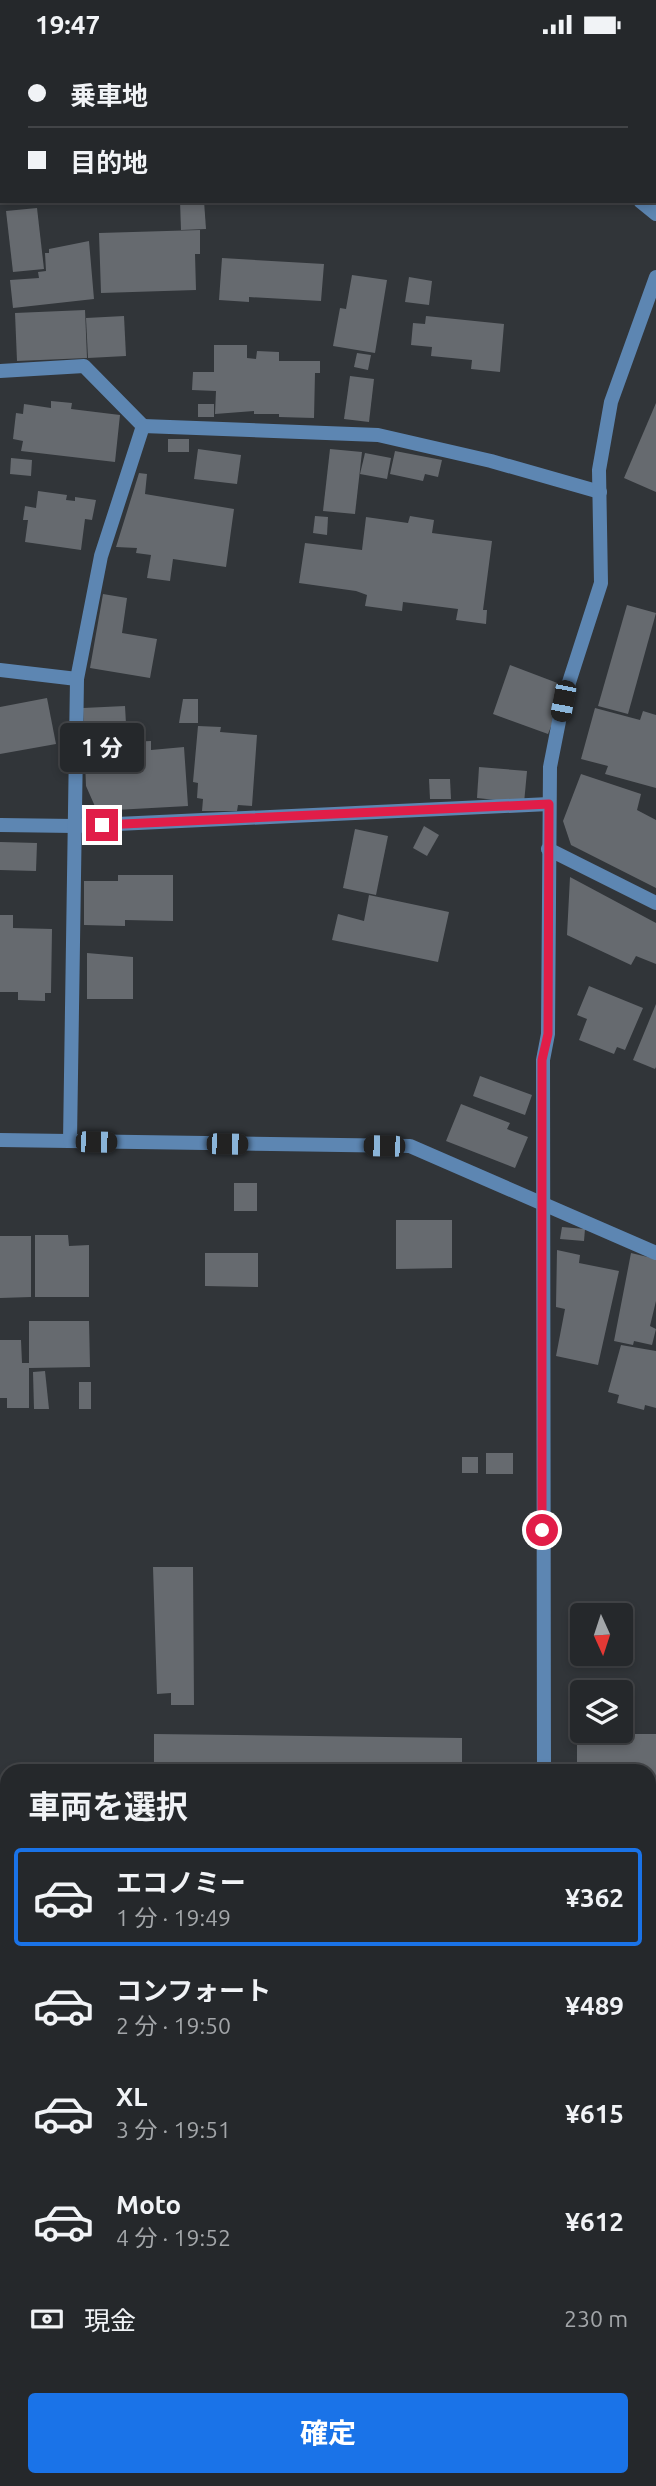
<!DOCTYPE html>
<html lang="ja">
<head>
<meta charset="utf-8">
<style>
  :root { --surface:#25282b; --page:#313437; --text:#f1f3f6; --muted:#a3a6a9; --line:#424447; --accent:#1a73e8 }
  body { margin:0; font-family:Ubuntu,"Noto Sans JP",sans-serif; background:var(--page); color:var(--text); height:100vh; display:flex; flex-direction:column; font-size:26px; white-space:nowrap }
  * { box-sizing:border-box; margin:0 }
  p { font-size:23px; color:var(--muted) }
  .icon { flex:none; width:38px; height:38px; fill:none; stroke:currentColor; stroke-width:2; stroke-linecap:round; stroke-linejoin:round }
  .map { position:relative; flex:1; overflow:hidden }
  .side { position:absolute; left:0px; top:1715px; width:656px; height:723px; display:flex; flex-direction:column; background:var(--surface); border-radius:21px 21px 0 0; box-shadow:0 4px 10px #0003,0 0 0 2px var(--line) }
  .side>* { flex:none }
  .banner { position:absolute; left:0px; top:0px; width:656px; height:154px; box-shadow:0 4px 10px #0003,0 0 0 2px var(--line); display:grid; align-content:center; height:154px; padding:0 28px; background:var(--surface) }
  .needle { width:46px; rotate:177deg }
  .buttons { position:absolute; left:570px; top:1554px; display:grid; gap:14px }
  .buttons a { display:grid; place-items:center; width:63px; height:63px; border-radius:7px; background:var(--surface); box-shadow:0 4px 10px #0003,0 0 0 2px var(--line); font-size:35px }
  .end { position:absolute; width:32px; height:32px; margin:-16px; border:9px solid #e11d48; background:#fff; box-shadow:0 0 0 4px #fff }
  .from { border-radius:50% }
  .bubble { position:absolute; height:49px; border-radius:7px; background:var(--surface); box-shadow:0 4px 10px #0003,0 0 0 2px var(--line); font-size:23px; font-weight:700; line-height:49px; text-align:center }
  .car { position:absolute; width:21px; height:42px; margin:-21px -10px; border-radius:9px; box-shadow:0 0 5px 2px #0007; background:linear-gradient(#222 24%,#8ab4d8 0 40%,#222 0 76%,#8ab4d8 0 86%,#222 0) }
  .banner b { display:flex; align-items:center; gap:24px; height:66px; font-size:26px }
  .banner b+b { border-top:2px solid var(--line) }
  .banner i { width:18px; height:18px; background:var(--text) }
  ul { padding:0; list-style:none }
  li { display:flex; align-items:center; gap:21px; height:98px; margin:0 14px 10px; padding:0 14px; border:4px solid transparent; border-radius:7px }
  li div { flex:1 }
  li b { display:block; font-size:26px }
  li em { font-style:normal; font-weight:700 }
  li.current { border-color:var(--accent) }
  li>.icon { width:63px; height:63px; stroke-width:1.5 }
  h2 { padding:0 28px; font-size:32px; line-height:84px }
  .pay { display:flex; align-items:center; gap:18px; height:77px; padding:0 28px; font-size:26px }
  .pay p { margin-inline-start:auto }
  .action { display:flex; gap:14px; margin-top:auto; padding:14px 28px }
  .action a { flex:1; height:80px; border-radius:7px; background:var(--accent); color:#fff; font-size:28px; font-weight:700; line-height:80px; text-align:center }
  .status { display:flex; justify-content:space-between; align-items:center; height:49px; padding:0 35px; background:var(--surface); direction:ltr }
  .status svg { height:19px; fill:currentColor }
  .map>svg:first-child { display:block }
  .building { fill:#666a6f }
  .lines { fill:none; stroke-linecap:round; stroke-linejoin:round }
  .street { stroke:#5d86b2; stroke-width:14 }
  .route { stroke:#e11d48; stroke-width:9 }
</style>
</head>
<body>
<div class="status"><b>19:47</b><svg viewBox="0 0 49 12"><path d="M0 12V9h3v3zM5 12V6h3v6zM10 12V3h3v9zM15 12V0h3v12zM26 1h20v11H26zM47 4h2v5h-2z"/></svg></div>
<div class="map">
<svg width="656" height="2437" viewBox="0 0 656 2437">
  <rect width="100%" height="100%" fill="#313539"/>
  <!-- building -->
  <g class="building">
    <path d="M180 152H204L206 180 181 181Z"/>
    <path d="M37 159 44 220 13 223 6 162Z"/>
    <path d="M200 181V205H195L196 241 101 244 99 184Z"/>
    <path d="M89 192 94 250 13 259 10 231 39 229 38 223 46 222 45 204H49V200Z"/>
    <path d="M222 209 324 215 321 252 249 248V253L219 251Z"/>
    <path d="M352 226 387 231 375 304 333 297 340 259 346 260Z"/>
    <path d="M409 228 432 232 429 256 405 253Z"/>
    <path d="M85 261 87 309 17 312 15 264Z"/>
    <path d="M124 267 126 307 88 309 86 269Z"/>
    <path d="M426 267 504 275 500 323 471 320 472 311 431 307 432 298 411 296 413 274 425 275Z"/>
    <path d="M214 296H247V309L256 310 257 302 279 303V312H320V324H315L314 369 279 368V365H254V362L215 365 216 342 192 341 193 323H214Z"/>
    <path d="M357 304 371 306 368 321 354 318Z"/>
    <path d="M350 327 374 330 369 373 344 370Z"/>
    <path d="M51 352 72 354 71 360 120 366 115 413 21 402 23 392 13 390 16 364 23 365 24 355 51 359Z"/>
    <path d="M656 354V443L624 429Z"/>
    <rect x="198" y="355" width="16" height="13"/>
    <rect x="168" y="390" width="21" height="13"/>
    <path d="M198 400 241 406 237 435 194 430Z"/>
    <path d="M330 400 362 403 355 465 323 462Z"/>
    <path d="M395 402 442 411 438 428 425 425 423 432 390 425Z"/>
    <path d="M365 404 391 409 387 430 360 425Z"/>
    <path d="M11 409 32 411 31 427 10 425Z"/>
    <path d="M139 424 147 425 145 445 234 460 226 518 173 510 170 532 147 529 151 506 136 504 137 499 116 498Z"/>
    <path d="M38 442 67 446 66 451 75 452V448L96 451 92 471 85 470 81 501 25 493 28 471H23L25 457 36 459Z"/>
    <path d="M315 467 328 468 327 486 313 484Z"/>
    <path d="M410 467 434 471 432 484 492 492 483 561H487L486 575 456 571 458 560 403 553 402 562 365 557 367 546 356 542 299 534 305 494 362 501 366 468 408 474Z"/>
    <path d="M103 545 127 549 122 584 157 590 150 629 90 619Z"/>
    <path d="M627 556 656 564 628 665 598 657Z"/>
    <path d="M510 616 560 635 557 642 564 645 548 685 493 665Z"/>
    <path d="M47 649 56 695 0 705V658Z"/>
    <path d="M183 650H198V674H179Z"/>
    <path d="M125 657 127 693 151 692V701L184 698 188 757 97 762 86 737 83 659Z"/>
    <path d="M595 659 640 671 643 662 656 666V739L605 725 608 717 581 710Z"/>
    <path d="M198 677 221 678 220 683 257 686 252 757 238 756 237 762H202L203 750 197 749 198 734 193 733Z"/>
    <path d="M479 718 527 722 524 754 477 749Z"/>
    <path d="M581 725 641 745 637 761 656 771V839L571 796 563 772Z"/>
    <path d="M429 730H450L451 750H430Z"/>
    <path d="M424 777 439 786 427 807 413 799Z"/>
    <path d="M355 780 388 787 376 846 343 839Z"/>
    <path d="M0 793 37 794 36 822 0 821Z"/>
    <path d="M118 826H173V872L125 871V877L84 876V832H118Z"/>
    <path d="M570 828 656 874V915L636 907 631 916 567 886Z"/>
    <path d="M369 846 449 863 438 913 332 891 338 865 364 872Z"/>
    <path d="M0 866H13V879L52 880 51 944H45V952L18 951V943H0Z"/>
    <path d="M87 904 133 908V950H87Z"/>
    <path d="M589 937 643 959 625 1001 617 998 614 1005 579 991 587 970 577 966Z"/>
    <path d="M656 955V1018L655 1020 633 1011Z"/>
    <path d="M480 1027 532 1046 525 1066 473 1047Z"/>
    <path d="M461 1055 510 1074 507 1080 528 1088 515 1119 446 1092Z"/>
    <rect x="234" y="1134" width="23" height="28"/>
    <path d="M396 1171H452V1219L396 1220Z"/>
    <path d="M562 1178 585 1180 584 1192 560 1190Z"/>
    <path d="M35 1186H68L69 1197 89 1196V1248H35Z"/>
    <path d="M0 1187H31V1248L0 1249Z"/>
    <path d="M557 1201 580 1206 579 1214 619 1222 598 1316 556 1307 565 1260 556 1258Z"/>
    <path d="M205 1204H258V1238L205 1237Z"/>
    <path d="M631 1204 656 1210V1252L650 1277 656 1280 652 1296 634 1292 633 1296 614 1292Z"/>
    <path d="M29 1272H89L90 1318 29 1319V1359H7V1349H0V1291H21L22 1314H29Z"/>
    <path d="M621 1296 656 1302V1359L645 1356 644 1361 617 1354 619 1346 608 1343Z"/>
    <path d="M45 1322 49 1360H34L33 1323Z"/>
    <rect x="79" y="1333" width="12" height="27"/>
    <rect x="486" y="1404" width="27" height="21"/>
    <rect x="462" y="1408" width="16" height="16"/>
    <path d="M153 1518H193L194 1656H171V1644L157 1645Z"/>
    <path d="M154 1685 462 1689V1722H154Z"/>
    <path d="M577 1685H656V1930H649V1722H577Z"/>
    <path d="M7 1845V1868L0 1871V1849Z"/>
    <rect x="0" y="2004" width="7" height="77"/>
    <rect x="0" y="2139" width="7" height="35"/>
    <path d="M0 2181H7V2207L0 2208Z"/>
    <path d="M0 2327H7V2431H31V2437H0Z"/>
  </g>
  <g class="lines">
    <!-- street -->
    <g class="street">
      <path d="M0 109H2"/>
      <path d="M640 152 656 165"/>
      <path d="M0 322 84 317 143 377"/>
      <path d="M0 621 77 630"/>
      <path d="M0 776 74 777 549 755"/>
      <path d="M548 800 656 854"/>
      <path d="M0 1091 410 1097 656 1204"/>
      <path d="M70 1092 77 630 101 507 143 377 378 386 491 412 600 443"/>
      <path d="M544 1722 543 1011 548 985 550 718 563 652 601 534 599 421 611 353 656 228"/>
      <path d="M0 1972H7"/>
      <path d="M649 1974H656"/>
      <path d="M542 2437V2431"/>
    </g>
  </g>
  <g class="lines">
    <!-- route -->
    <path class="route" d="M102 776 549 755 548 985 542 1011V1481"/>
  </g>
</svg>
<div class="buttons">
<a><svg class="needle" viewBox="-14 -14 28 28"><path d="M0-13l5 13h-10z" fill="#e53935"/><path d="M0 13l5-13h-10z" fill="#a3a6a9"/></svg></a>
<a><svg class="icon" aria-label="layers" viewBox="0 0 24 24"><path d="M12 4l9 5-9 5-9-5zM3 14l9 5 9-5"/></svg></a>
</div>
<i class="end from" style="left:542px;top:1481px"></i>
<i class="end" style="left:102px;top:776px"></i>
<div class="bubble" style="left:60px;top:674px;width:84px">1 分</div>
<i class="car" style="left:563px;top:652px;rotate:191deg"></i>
<i class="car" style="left:96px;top:1093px;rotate:91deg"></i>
<i class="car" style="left:227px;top:1095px;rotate:91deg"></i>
<i class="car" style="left:384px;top:1097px;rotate:271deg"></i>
<div class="banner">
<b><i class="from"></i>乗車地</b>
<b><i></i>目的地</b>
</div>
<section class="side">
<h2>車両を選択</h2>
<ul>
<li class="current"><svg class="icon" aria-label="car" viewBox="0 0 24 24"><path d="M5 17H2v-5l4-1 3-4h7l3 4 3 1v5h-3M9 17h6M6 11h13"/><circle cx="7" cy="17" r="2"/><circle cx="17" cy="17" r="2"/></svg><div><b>エコノミー</b><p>1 分 · 19:49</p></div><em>¥362</em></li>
<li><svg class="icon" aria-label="car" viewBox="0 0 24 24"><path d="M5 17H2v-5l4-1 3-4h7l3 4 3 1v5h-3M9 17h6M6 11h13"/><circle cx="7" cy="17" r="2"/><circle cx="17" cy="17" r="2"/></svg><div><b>コンフォート</b><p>2 分 · 19:50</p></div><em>¥489</em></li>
<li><svg class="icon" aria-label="car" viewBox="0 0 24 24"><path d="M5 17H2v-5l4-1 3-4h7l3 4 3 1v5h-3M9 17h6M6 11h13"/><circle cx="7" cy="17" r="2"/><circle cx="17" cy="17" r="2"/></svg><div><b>XL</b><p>3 分 · 19:51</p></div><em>¥615</em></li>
<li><svg class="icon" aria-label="car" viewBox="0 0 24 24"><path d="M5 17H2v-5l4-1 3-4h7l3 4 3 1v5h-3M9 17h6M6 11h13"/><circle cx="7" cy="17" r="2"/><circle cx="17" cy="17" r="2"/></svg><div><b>Moto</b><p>4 分 · 19:52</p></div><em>¥612</em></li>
</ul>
<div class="pay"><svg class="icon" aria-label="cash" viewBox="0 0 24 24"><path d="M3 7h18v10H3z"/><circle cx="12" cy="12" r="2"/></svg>現金<p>230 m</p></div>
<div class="action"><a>確定</a></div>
</section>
</div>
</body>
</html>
